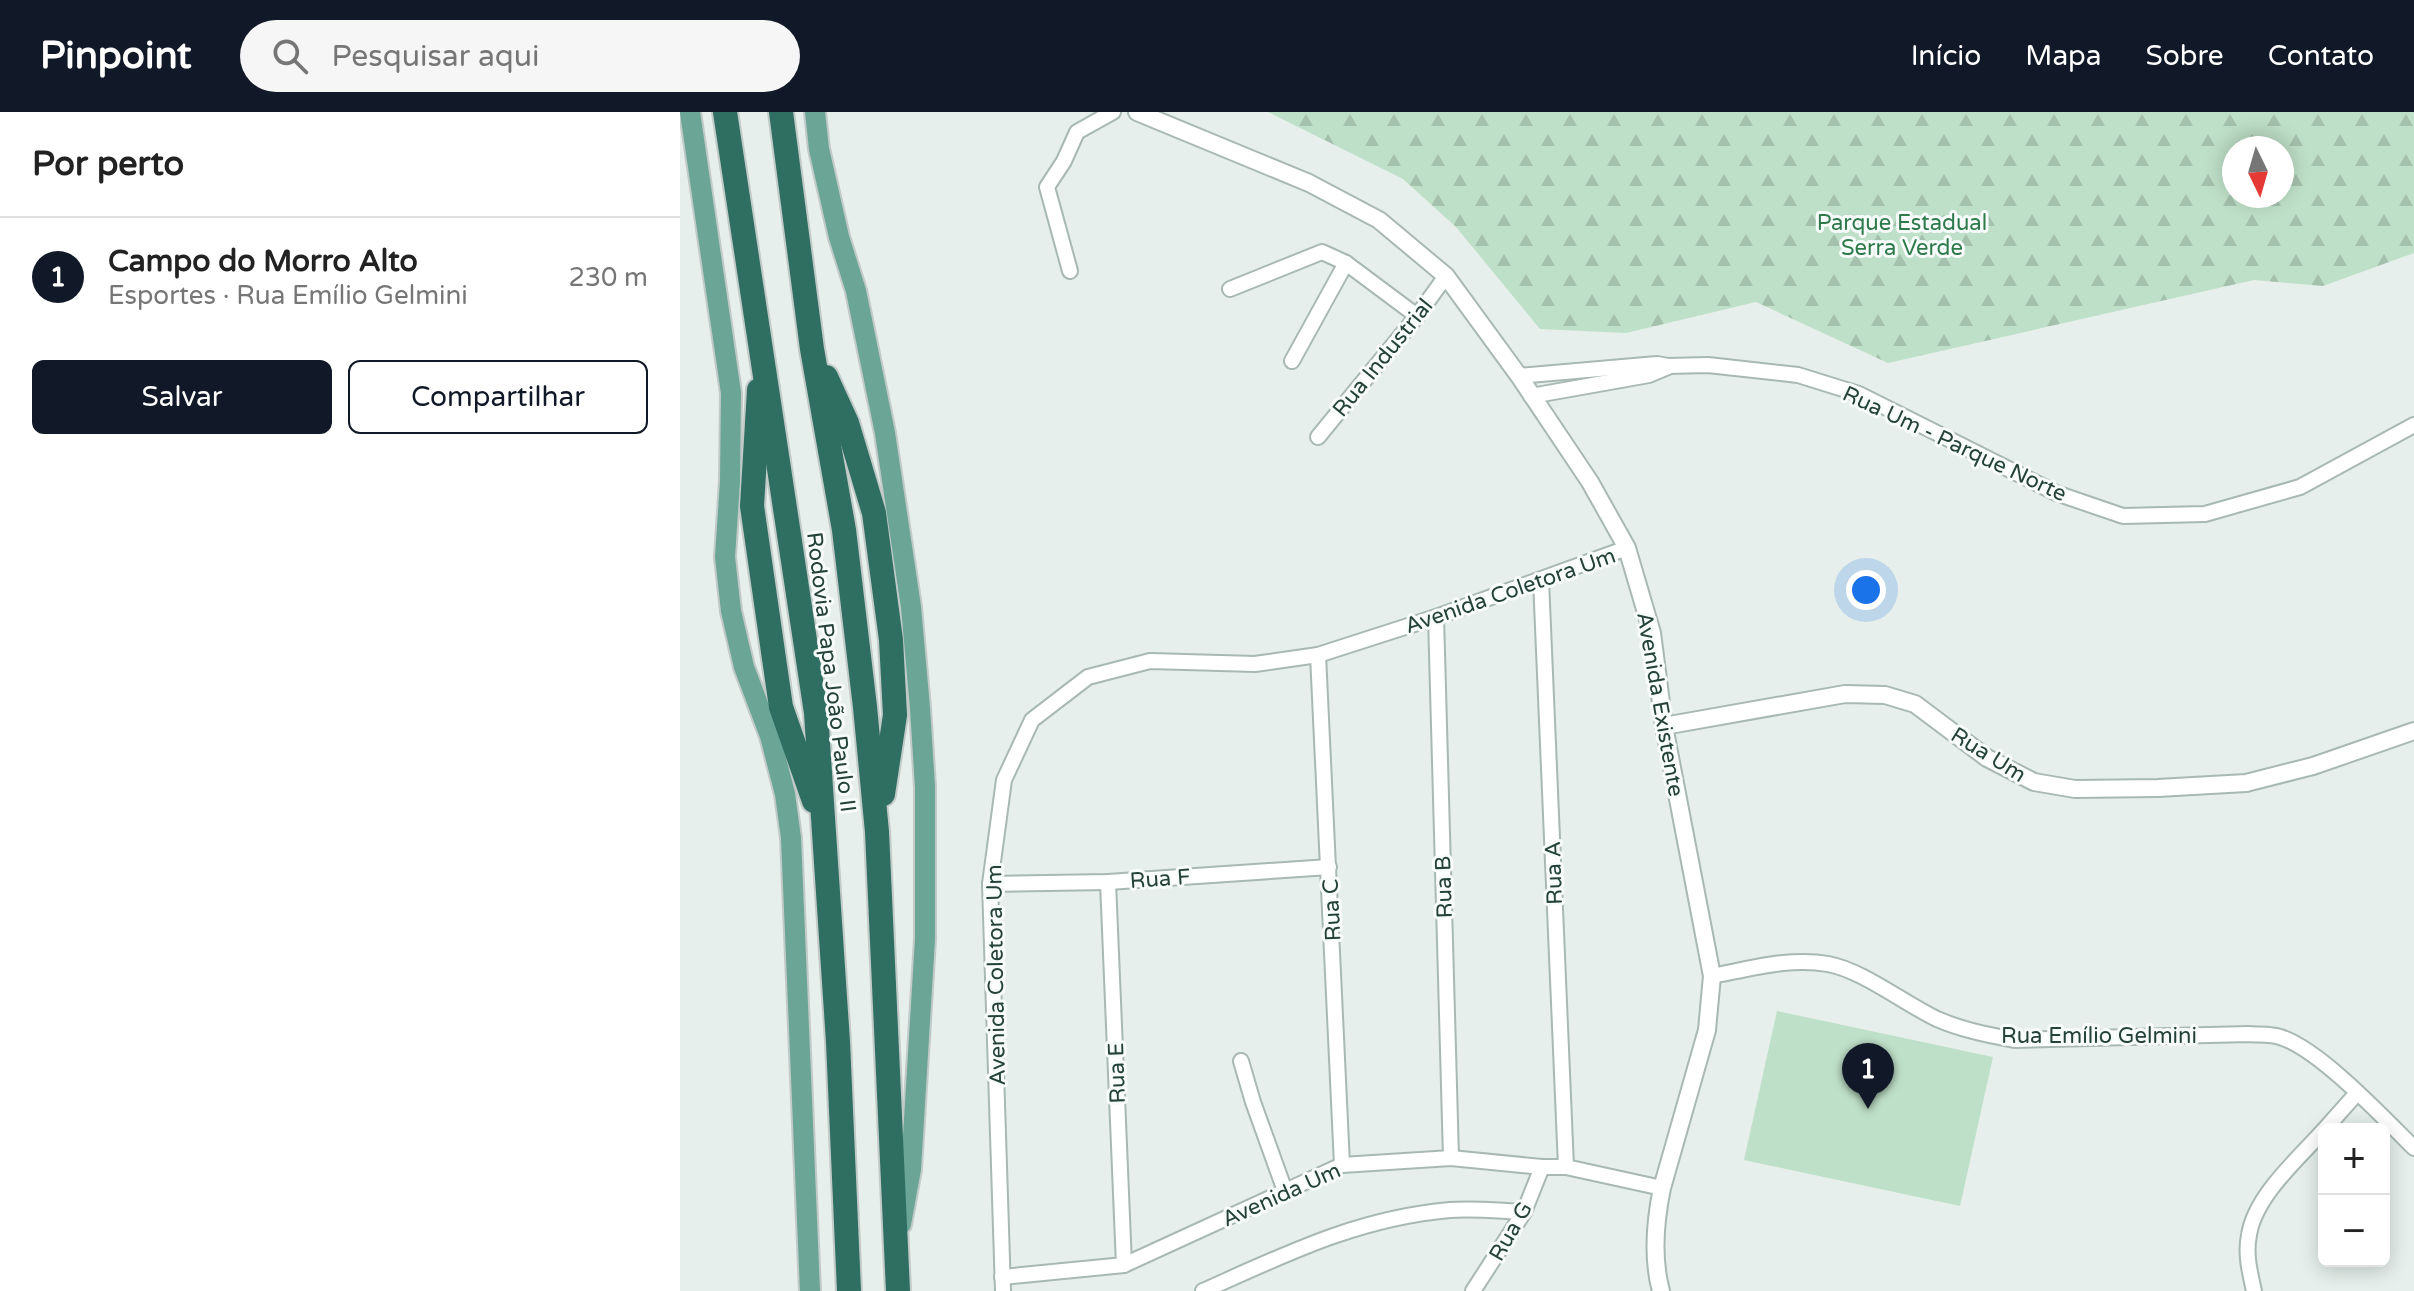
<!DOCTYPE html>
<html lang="pt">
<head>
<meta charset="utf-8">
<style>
	:root { --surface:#fff; --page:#f6f6f6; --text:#222; --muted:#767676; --line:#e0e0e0; --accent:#111827 }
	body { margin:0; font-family:"Varela Round",sans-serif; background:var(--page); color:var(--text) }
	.controls { position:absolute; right:24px; bottom:24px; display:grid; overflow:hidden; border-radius:12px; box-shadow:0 4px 20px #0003 }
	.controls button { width:72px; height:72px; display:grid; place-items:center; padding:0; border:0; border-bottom:2px solid var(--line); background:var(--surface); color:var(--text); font:40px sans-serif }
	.compass { position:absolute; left:1542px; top:24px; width:72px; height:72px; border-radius:50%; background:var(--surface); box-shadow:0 4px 20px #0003; rotate:175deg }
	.you { position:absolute; left:1186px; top:478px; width:28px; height:28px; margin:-20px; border:6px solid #fff; border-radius:50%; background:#1a73e8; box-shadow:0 0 0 12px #1a73e833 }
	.badge { display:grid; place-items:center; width:52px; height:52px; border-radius:50%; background:var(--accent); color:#fff; font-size:26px; font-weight:700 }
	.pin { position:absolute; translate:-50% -66px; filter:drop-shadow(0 2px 4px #0008) }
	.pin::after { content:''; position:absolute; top:42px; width:28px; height:24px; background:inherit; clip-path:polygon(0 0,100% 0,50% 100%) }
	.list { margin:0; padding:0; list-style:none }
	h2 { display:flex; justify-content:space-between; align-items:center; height:104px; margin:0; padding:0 32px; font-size:34px }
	h2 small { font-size:26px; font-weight:400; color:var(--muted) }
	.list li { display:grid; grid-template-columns:52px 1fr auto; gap:24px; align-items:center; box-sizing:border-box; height:120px; padding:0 32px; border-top:2px solid var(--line) }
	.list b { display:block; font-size:30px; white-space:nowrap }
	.list p { margin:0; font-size:26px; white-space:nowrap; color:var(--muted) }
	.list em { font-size:26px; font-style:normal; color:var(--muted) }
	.actions { display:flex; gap:16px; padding:24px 32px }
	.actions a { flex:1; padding:18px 0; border:2px solid var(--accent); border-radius:12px; text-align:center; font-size:28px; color:var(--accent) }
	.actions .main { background:var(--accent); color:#fff }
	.icon { flex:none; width:44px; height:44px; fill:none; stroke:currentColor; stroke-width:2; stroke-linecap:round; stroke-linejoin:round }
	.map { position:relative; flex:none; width:1734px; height:1179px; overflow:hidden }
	header { display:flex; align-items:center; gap:48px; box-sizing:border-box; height:112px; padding:0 40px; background:var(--accent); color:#fff }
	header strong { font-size:38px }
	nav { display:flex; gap:44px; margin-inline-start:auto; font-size:28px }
	.search { width:560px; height:72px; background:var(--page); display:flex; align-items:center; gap:20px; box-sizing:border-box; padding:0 28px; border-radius:44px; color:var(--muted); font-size:30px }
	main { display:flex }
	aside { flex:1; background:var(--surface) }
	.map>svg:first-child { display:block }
	.forest { fill:url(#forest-firs); fill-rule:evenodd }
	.pitch { fill:#bfe0c8 }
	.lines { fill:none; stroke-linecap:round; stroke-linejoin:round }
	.minor-casing { stroke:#a8b8b2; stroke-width:18 }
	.tertiary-casing { stroke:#a8b8b2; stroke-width:20 }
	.primary-casing { stroke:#c2cac8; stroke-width:24 }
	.motorway-casing { stroke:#c2cac8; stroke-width:28 }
	.minor { stroke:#fff; stroke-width:14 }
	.tertiary { stroke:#fff; stroke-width:16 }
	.primary { stroke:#6aa596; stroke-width:20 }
	.motorway { stroke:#2f6f62; stroke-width:24 }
	.labels { text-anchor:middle; stroke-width:6; stroke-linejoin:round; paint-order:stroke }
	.park-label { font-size:22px; fill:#2d7a4b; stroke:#f7fbf9 }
	.street-label { font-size:22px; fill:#24423a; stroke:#f7fbf9 }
</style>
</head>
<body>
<header>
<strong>Pinpoint</strong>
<div class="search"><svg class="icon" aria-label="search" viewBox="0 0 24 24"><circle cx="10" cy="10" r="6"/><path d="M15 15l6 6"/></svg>Pesquisar aqui</div>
<nav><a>Início</a><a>Mapa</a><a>Sobre</a><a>Contato</a></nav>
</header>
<main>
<aside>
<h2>Por perto<small></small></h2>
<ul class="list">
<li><span class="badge">1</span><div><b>Campo do Morro Alto</b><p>Esportes · Rua Emílio Gelmini</p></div><em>230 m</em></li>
</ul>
<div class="actions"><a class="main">Salvar</a><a>Compartilhar</a></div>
</aside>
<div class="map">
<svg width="1734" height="1179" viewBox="0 0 1734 1179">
	<defs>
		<pattern id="forest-firs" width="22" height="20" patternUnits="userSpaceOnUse" patternTransform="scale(2)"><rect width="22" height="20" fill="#bfe0c8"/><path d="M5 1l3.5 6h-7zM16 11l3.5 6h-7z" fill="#a4c1ad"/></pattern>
	</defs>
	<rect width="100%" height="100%" fill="#e6efeb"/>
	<path class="forest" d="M 588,0 L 1734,0 L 1734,141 L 1643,174 L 1574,168 L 1208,251 L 1076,190 L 946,221 L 860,217 L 776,115 L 723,67 ZM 1554,36 L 1602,36 L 1602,84 L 1554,84 Z"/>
	<path class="pitch" d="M 1097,899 L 1313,945 L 1280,1094 L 1064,1048 Z"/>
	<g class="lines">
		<g class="minor-casing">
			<g id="minor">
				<path d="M 390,159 L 367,75 L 384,49 L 397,20 L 433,0"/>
				<path d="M 550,177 L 642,140 L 666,151 L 737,204"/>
				<path d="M 612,249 L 666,151"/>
				<path d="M 839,264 L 977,252 L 988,254 L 1028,253 L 1118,263 L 1179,282 L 1376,381 L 1443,404 L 1525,402 L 1620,375 L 1734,313"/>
				<path d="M 851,284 L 969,263 L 988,255"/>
				<path d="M 638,325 L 737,204 L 766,164"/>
				<path d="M 861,468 L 886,1055"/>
				<path d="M 756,505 L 771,1046"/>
				<path d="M 638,543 L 662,1053"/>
				<path d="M 428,770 L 444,1153"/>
				<path d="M 310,772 L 428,770 L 649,755"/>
				<path d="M 1032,864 C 1069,857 1110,845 1148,852 C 1182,858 1225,892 1257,907 C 1282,918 1309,923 1335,928 L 1569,922 C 1579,923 1591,922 1600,925 C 1638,936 1704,1006 1734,1036"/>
				<path d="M 561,949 L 573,990 L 605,1079"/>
				<path d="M 1645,1017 L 1677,981"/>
				<path d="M 322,1165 L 444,1153 L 662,1053 L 771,1046 L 862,1055 L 886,1055 L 982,1076"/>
				<path d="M 323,1179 L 310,772 L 324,668 L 352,608 L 408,565 L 470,549 L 575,552 L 638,543 L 756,505 L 947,436"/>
				<path d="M 523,1179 C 606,1142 678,1106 770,1098 C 794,1096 820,1099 844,1100"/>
				<path d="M 793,1179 L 844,1100 L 862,1055"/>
				<path d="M 1574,1179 C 1570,1161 1565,1142 1569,1123 C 1575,1084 1618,1047 1644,1018"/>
			</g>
		</g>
		<g class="tertiary-casing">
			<g id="tertiary">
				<path d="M 457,0 L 629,71 L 699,108 L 766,164 L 839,264 L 910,370 L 947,436 L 972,521 L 984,614 L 1032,864 L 1027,918 L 982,1076 C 975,1110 972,1146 981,1179"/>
				<path d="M 984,614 L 1165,582 L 1205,583 L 1235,592 L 1307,646 L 1354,670 L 1395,677 L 1478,676 L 1566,671 L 1633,654 L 1734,619"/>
			</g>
		</g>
		<g class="primary-casing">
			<g id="primary">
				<path d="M 10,0 L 51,281 L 50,369 L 45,445 L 51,499 L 64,555 L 90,624 L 105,682 L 111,726 L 130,1179"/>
				<path d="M 135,0 L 139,37 L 159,125 L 176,179 L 205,321 L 231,495 L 240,596 L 245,675 L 245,827 L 231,1057 L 221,1112"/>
			</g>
		</g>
		<g class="motorway-casing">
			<g id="motorway">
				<path d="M 45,0 L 136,601 L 158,930 L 169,1179"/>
				<path d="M 101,0 L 132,237 L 164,418 L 185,595 L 197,720 L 218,1179"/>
				<path d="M 146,265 L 167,311 L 194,401 L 211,528 L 215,603 L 203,682"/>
				<path d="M 79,278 L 72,394 L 101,595 L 134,689"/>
			</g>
		</g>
		<use href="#minor" class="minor"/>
		<use href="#tertiary" class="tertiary"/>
		<use href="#primary" class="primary"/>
		<use href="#motorway" class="motorway"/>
	</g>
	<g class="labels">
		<g class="park-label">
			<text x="1222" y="118">Parque Estadual<tspan x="1222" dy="25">Serra Verde</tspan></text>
		</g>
		<g class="street-label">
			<text transform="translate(702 245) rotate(-51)" y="8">Rua Industrial</text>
			<text transform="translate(1275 331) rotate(25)" y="8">Rua Um - Parque Norte</text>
			<text transform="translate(830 478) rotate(-19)" y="8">Avenida Coletora Um</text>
			<text transform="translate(152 560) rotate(83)" y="8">Rodovia Papa João Paulo II</text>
			<text transform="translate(981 592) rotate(80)" y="8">Avenida Existente</text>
			<text transform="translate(1309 642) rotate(32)" y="8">Rua Um</text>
			<text transform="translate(873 761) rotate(-92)" y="8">Rua A</text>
			<text transform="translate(480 766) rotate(-4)" y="8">Rua F</text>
			<text transform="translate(763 775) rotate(-92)" y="8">Rua B</text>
			<text transform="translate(651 798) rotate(-93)" y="8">Rua C</text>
			<text transform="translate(315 863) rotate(-91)" y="8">Avenida Coletora Um</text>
			<text x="1419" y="931">Rua Emílio Gelmini</text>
			<text transform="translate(436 961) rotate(-92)" y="8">Rua E</text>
			<text transform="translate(601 1082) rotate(-24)" y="8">Avenida Um</text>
			<text transform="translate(830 1119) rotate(-60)" y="8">Rua G</text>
		</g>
	</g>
</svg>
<div class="controls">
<button>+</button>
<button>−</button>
</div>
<svg class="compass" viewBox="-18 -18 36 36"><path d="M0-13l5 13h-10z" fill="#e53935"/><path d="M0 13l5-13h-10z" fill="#767676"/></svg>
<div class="you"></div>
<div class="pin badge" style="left:1188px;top:997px">1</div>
</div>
</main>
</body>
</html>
